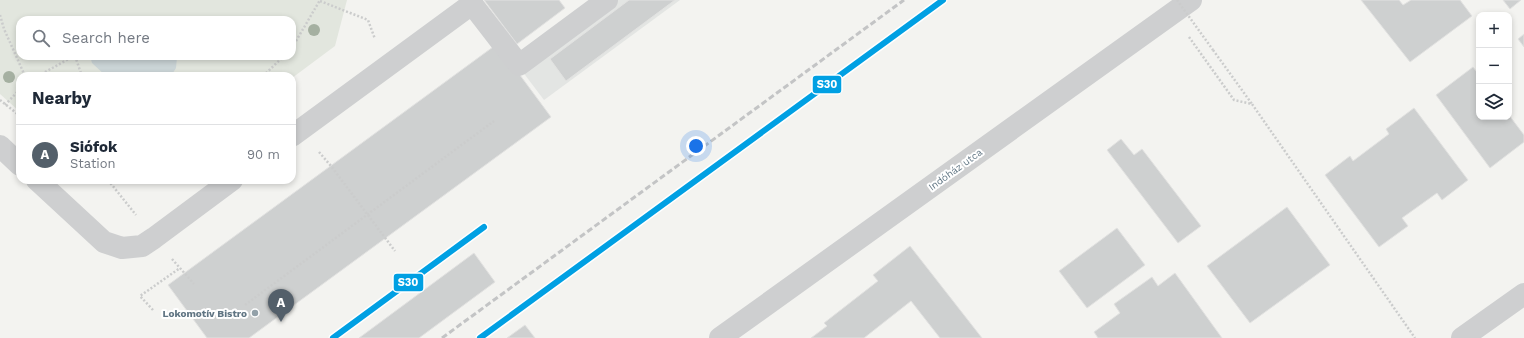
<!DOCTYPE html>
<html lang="en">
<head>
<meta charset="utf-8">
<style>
	:root { --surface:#fff; --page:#f6f6f7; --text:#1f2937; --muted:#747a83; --line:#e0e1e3; --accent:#535f6a }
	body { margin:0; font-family:"Work Sans",sans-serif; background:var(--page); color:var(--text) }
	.controls { position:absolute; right:12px; top:12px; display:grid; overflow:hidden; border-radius:8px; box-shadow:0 2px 6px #0003 }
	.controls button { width:36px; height:36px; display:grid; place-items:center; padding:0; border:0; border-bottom:1px solid var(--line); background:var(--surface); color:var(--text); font:20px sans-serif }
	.you { position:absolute; left:696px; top:146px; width:14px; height:14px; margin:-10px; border:3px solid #fff; border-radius:50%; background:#1a73e8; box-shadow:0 0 0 6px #1a73e833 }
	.badge { display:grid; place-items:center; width:26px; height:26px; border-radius:50%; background:var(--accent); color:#fff; font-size:13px; font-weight:700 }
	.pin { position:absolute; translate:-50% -33px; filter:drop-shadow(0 1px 2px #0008) }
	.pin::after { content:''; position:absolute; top:21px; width:14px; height:12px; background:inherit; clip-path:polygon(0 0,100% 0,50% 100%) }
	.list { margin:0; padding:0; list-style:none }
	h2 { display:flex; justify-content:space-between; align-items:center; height:52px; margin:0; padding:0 16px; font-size:17px }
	h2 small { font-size:13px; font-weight:400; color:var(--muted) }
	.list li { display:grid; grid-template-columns:26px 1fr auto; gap:12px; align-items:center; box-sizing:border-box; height:60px; padding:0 16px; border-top:1px solid var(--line) }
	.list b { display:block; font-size:15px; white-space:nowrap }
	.list p { margin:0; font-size:13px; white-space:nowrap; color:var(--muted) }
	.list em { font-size:13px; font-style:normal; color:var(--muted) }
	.icon { flex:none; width:22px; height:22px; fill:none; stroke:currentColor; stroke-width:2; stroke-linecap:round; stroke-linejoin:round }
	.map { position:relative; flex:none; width:1524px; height:338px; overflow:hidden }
	.search { position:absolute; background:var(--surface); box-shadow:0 2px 6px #0003; left:16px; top:16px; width:280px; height:44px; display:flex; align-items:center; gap:10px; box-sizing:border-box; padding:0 14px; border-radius:12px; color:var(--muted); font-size:15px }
	.panel { position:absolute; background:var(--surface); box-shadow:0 2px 6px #0003; left:16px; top:72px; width:280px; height:112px; border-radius:12px }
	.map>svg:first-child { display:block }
	.built { fill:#e3e5e3 }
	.green { fill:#e2e6de; fill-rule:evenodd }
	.water { fill:#ccd6d8 }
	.building { fill:#ced0d0; stroke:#e2e2e1 }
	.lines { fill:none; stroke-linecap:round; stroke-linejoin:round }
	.path { stroke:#cbcccc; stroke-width:2.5; stroke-dasharray:2 2; stroke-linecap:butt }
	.minor { stroke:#cecfd0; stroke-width:22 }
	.rail { stroke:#c3c4c5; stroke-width:3; stroke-dasharray:6 3; stroke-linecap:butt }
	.path-bridge { stroke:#cbcccc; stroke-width:2.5; stroke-dasharray:2 2; stroke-linecap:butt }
	.rail-1-casing { stroke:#fff; stroke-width:9 }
	.rail-1 { stroke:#00a0e3; stroke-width:6 }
	.tree { fill:#a5b0a1 }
	.poi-dot { fill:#93a1a9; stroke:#fff; stroke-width:1.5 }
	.labels { text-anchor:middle; stroke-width:4; stroke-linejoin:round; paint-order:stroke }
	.street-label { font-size:10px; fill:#607583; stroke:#fff }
	.poi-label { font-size:10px; font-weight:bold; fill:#607583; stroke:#fff; text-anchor:end }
	.line-badge { stroke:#fff; stroke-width:1.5 }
	.badge-label { font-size:11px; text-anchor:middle; font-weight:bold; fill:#fff }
</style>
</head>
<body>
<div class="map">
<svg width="1524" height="338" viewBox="0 0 1524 338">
	<rect width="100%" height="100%" fill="#f3f3f0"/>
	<path class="built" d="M 591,0 L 680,0 L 544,100 L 513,59 Z"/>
	<path class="green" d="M 0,0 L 347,0 L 335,46 L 292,78 L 292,76 L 20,76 L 20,112 L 0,94 ZM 20,20 L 292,20 L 292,56 L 20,56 Z"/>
	<path class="water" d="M 90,56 L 176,56 L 177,57 L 176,68 L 171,76 L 106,76 L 92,63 Z"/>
	<g class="building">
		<path d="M 484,0 L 559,0 L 565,8 L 517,44 Z"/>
		<path d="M 629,0 L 675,0 L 566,81 L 550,59 Z"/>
		<path d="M 1361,0 L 1399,0 L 1403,5 L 1411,0 L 1460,0 L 1472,16 L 1410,62 Z"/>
		<path d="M 1503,0 L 1521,0 L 1510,9 Z"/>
		<path d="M 1524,34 L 1524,47 L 1518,39 Z"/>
		<path d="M 497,44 L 551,117 L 249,338 L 207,338 L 168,285 Z"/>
		<path d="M 1473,67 L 1479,75 L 1479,117 L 1509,117 L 1509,115 L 1524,135 L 1524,142 L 1490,168 L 1436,95 Z"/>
		<path d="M 1414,108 L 1468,180 L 1442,200 L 1437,193 L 1402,218 L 1408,226 L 1379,247 L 1325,175 L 1350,156 L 1353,161 L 1389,134 L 1386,129 Z"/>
		<path d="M 1121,139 L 1134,155 L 1142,149 L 1201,226 L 1178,243 L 1107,150 Z"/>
		<path d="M 1287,207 L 1330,265 L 1250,323 L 1207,266 Z"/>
		<path d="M 1117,228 L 1145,265 L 1087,308 L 1059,271 Z"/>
		<path d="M 910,246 L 982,338 L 940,338 L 911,301 L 864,338 L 811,338 L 827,326 L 824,323 L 878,281 L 873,275 Z"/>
		<path d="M 474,253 L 495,282 L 419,338 L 359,338 Z"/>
		<path d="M 1175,273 L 1222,338 L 1098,338 L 1094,332 L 1120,313 L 1114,304 L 1152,277 L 1158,286 Z"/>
		<path d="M 525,325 L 535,338 L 507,338 Z"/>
	</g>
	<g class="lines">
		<g class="path">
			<path d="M 320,1 L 368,20 L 375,39"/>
			<path d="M 0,15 L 4,29 L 25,76"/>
			<path d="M 1189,37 L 1234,100 L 1252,104 L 1415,338"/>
			<path d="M 292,48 L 320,0"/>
			<path d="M 1213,50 L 1252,104"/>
			<path d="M 75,56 L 82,76"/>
			<path d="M 38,76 L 74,56"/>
			<path d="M 263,76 L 284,56"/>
			<path d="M 0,100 L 20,116"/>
			<path d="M 5,105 L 20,89"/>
			<path d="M 319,152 L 331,166 L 395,251"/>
			<path d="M 108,180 L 136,215"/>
			<path d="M 172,259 L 194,284"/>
			<path d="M 245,305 L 494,121"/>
			<path d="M 153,310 L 140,296 L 180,268"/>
		</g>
		<g class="minor">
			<path d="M 292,136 L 472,4 L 519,65 L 607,0"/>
			<path d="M 0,146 L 20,165"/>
			<path d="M 37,180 L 104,242 L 122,248 L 142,246 L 154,238 L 232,180"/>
			<path d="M 720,338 L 1191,0"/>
			<path d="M 1462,338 L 1524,294"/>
		</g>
		<path class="rail" d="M 442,338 L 904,0"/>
		<path class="path-bridge" d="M 1177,0 L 1213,50"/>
		<g class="rail-1-casing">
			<g id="rail-1">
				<path d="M 333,338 L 484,227"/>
				<path d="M 480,338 L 943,0"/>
			</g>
		</g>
		<use href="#rail-1" class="rail-1"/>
	</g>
	<g class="tree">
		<circle cx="314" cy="30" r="6"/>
		<circle cx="9" cy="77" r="6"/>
	</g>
	<circle class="poi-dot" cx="255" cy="313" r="4"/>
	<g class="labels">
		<g class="street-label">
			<text transform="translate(955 169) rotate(-36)" y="4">Indóház utca</text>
		</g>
		<g class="poi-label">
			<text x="247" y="317">Lokomotív Bistro</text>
		</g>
	</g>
	<g class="line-badge">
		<rect x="812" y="75" width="30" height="19" rx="4" fill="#00a0e3"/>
		<rect x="393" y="273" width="31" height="19" rx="4" fill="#00a0e3"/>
	</g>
	<g class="badge-label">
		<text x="827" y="88">S30</text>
		<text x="408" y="286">S30</text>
	</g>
</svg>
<div class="controls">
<button>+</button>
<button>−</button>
<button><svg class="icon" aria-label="layers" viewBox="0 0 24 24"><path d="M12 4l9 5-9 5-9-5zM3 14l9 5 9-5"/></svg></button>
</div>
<div class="you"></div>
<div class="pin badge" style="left:281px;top:322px">A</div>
<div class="search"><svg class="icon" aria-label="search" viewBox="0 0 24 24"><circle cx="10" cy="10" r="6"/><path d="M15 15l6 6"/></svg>Search here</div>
<section class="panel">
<h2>Nearby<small></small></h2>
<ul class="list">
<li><span class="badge">A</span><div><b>Siófok</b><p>Station</p></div><em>90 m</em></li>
</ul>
</section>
</div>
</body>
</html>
